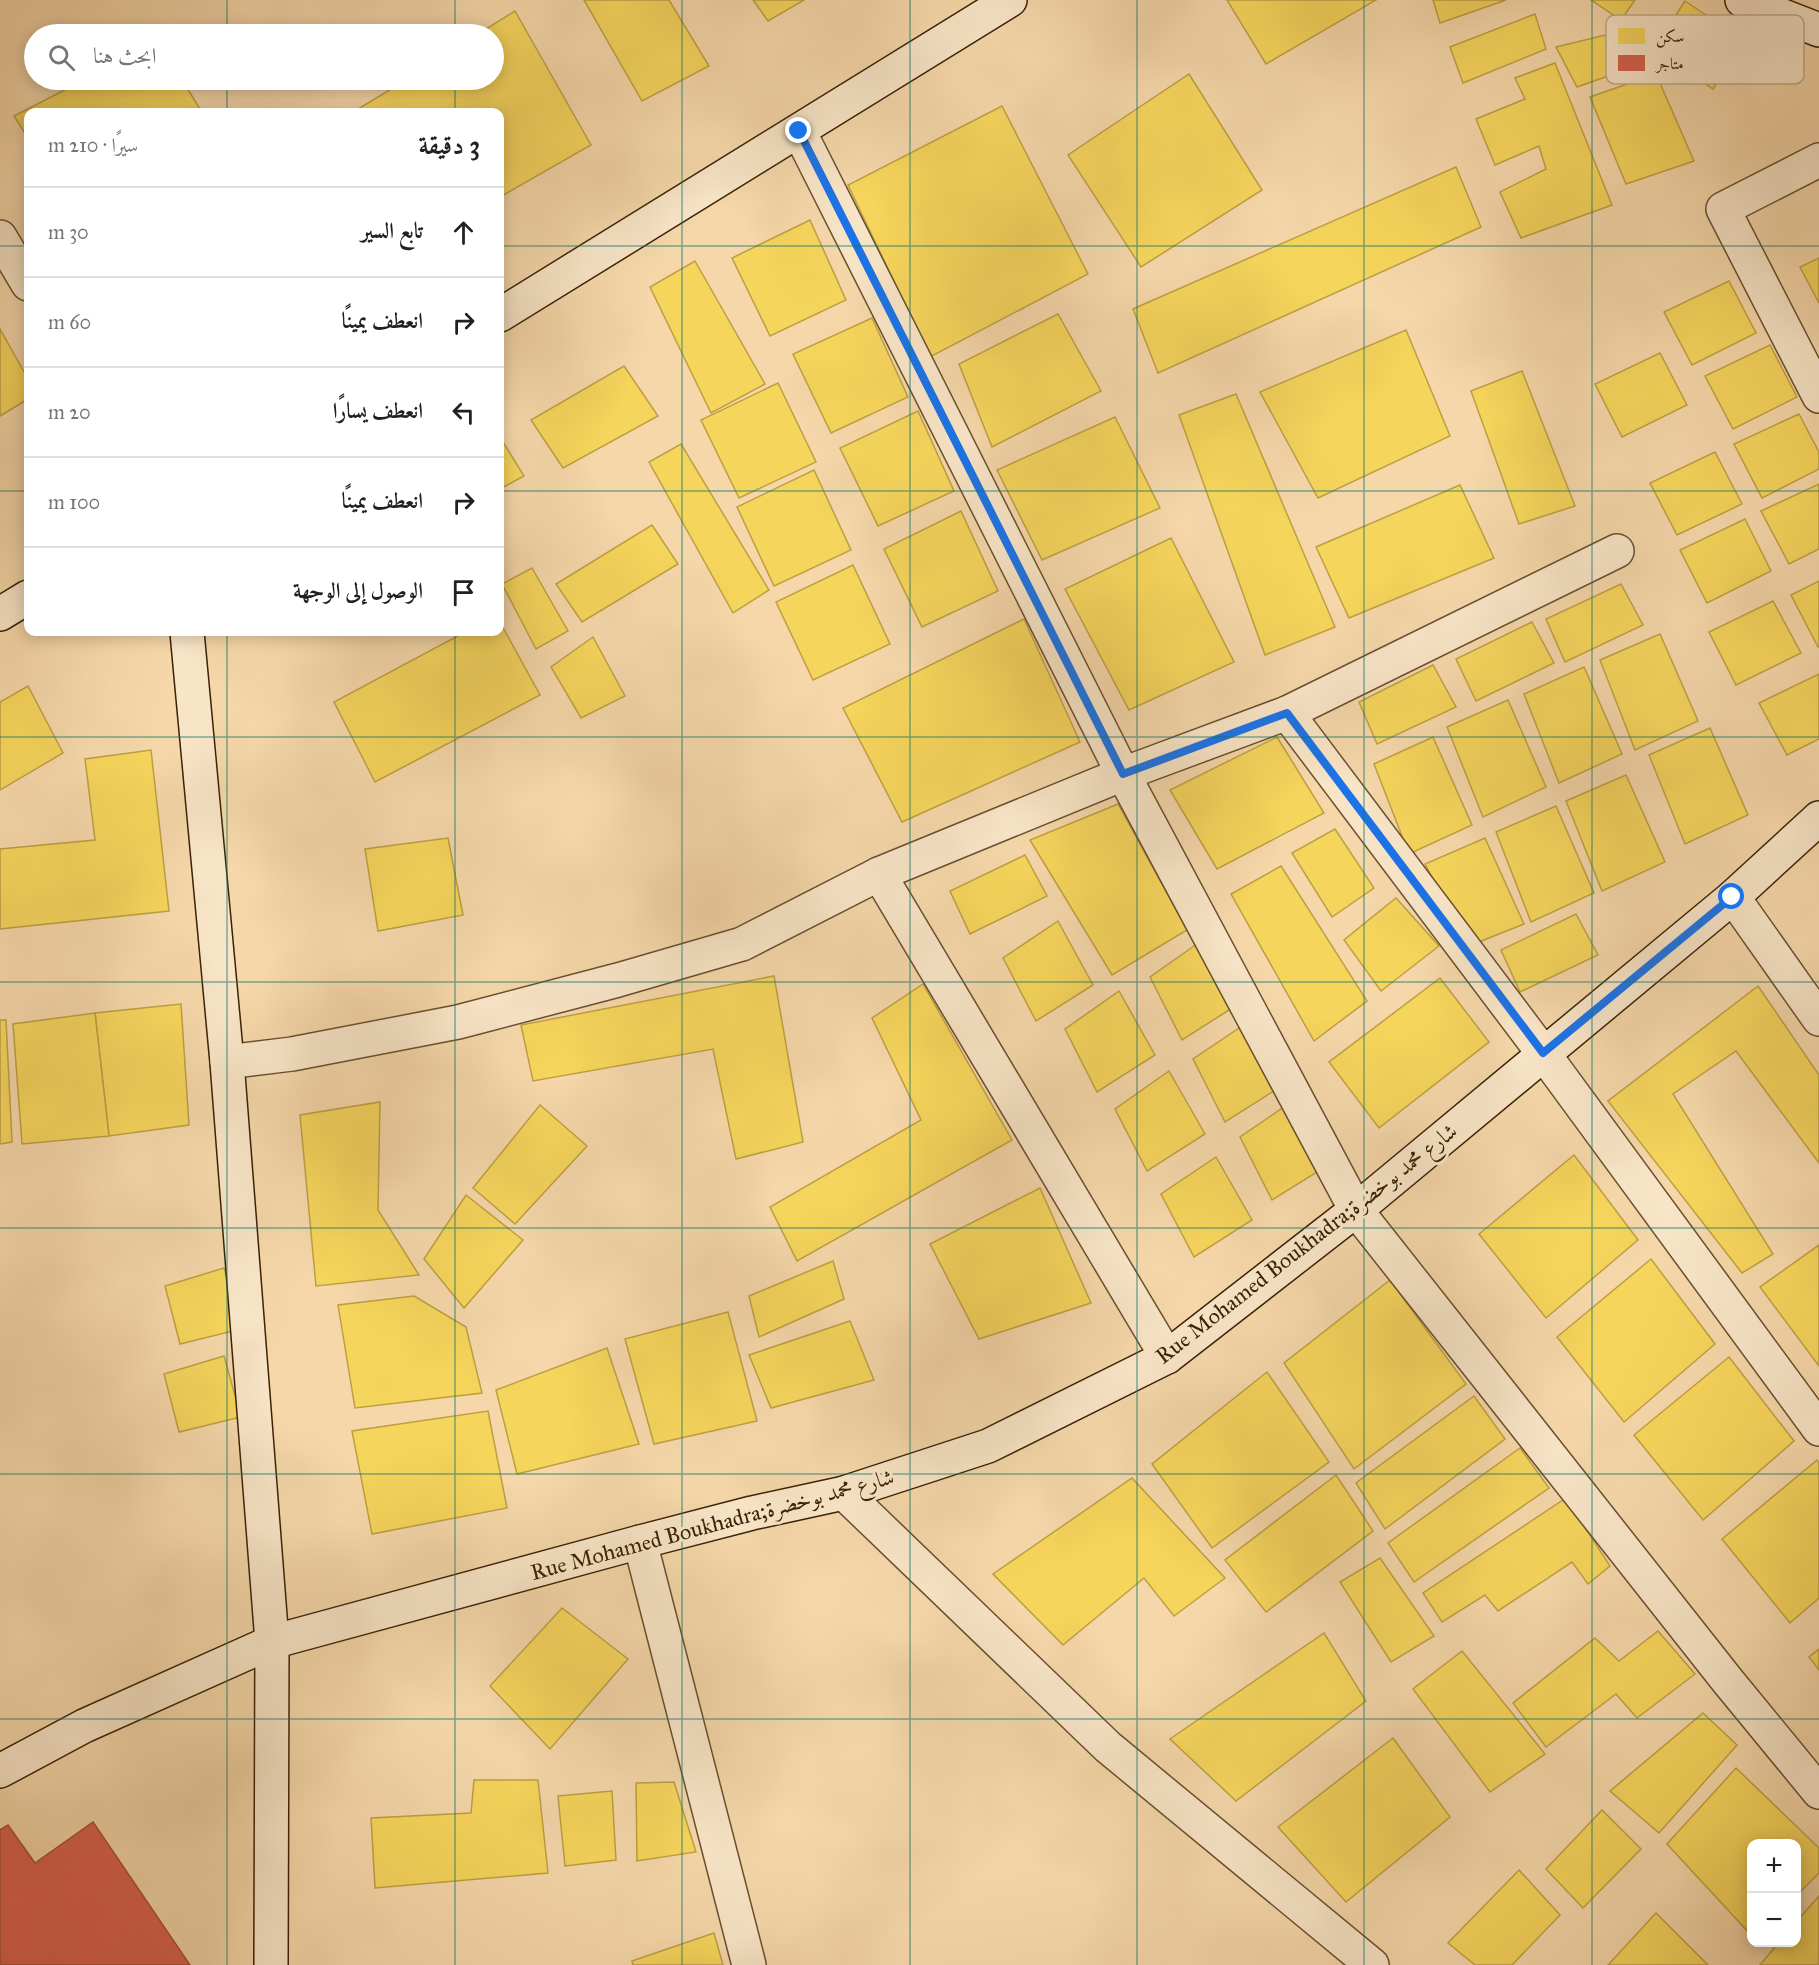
<!DOCTYPE html>
<html lang="ar">
<head>
<meta charset="utf-8">
<style>
	:root { --surface:#fff; --page:#f2f2f2; --text:#202124; --muted:#757577; --line:#e0e0e0 }
	body { margin:0; font-family:"IM FELL Great Primer",Amiri,serif; background:var(--page); color:var(--text); direction:rtl }
	.controls { position:absolute; right:18px; bottom:18px; display:grid; overflow:hidden; border-radius:12px; box-shadow:0 3px 15px #0003 }
	.controls button { width:54px; height:54px; display:grid; place-items:center; padding:0; border:0; border-bottom:2px solid var(--line); background:var(--surface); color:var(--text); font:30px sans-serif }
	.stop { position:absolute; width:18px; height:18px; margin:-14px; border:4px solid #1a73e8; border-radius:50%; background:#fff }
	.stop.end { background:#1a73e8; border-color:#fff; box-shadow:0 2px 6px #0008 }
	.list { margin:0; padding:0; list-style:none }
	h2 { display:flex; justify-content:space-between; align-items:center; height:78px; margin:0; padding:0 24px; font-size:26px }
	h2 small { font-size:20px; font-weight:400; color:var(--muted) }
	.list li { display:grid; grid-template-columns:39px 1fr auto; gap:18px; align-items:center; box-sizing:border-box; height:90px; padding:0 24px; border-top:2px solid var(--line) }
	.list b { display:block; font-size:22px; white-space:nowrap }
	.list em { font-size:20px; font-style:normal; color:var(--muted) }
	.icon { flex:none; width:33px; height:33px; fill:none; stroke:currentColor; stroke-width:2; stroke-linecap:round; stroke-linejoin:round }
	.map { position:relative; flex:none; width:1819px; height:1965px; overflow:hidden; direction:ltr }
	.search { position:absolute; background:var(--surface); box-shadow:0 3px 15px #0003; left:24px; top:24px; width:480px; height:66px; display:flex; align-items:center; gap:15px; box-sizing:border-box; padding:0 21px; border-radius:33px; color:var(--muted); font-size:22px }
	.panel { position:absolute; background:var(--surface); box-shadow:0 3px 15px #0003; left:24px; top:108px; width:480px; height:528px; border-radius:12px; direction:rtl }
	.map>svg:first-child { display:block }
	.homes { fill:#f6d55c; stroke:#be9f42; stroke-width:1.5 }
	.shops { fill:#d6604d; stroke:#a74d37; stroke-width:1.5 }
	.lines { fill:none; stroke-linecap:round; stroke-linejoin:round }
	.street-casing { stroke:#694f2e; stroke-width:36 }
	.secondary-casing { stroke:#3a2205; stroke-width:36 }
	.street { stroke:#f8e5c7; stroke-width:33 }
	.secondary { stroke:#f8e5c7; stroke-width:33 }
	.route { stroke:#1a73e8; stroke-width:8 }
	.grid { fill:none; stroke:#0f766e; stroke-width:1.5; stroke-opacity:0.55 }
	.labels { text-anchor:middle; stroke-width:6; stroke-linejoin:round; paint-order:stroke }
	.street-label { font-size:22px; fill:#3a2205; stroke:#f8e5c7 }
	.key { fill:#f8e5c7; stroke:#bfaa8d; stroke-width:1.5 }
	.key-label { font-size:16px; fill:#3a2205 }
</style>
</head>
<body>
<div class="map">
<svg width="1819" height="1965" viewBox="0 0 1819 1965">
	<rect width="100%" height="100%" fill="#f5d7a9"/>
	<filter id="stains"><feTurbulence type="fractalNoise" baseFrequency=".00333" numOctaves="4"/><feColorMatrix values="0 0 0 0 .2 0 0 0 0 .09 0 0 0 0 .02 0 0 0 .5 -.17"/></filter>
	<radialGradient id="worn" r=".72"><stop offset=".6" stop-color="#630" stop-opacity="0"/><stop offset="1" stop-color="#630" stop-opacity=".3"/></radialGradient>
	<g class="homes">
		<path d="M 584,0 L 669,0 L 709,66 L 642,101 Z"/>
		<path d="M 753,0 L 804,0 L 768,21 Z"/>
		<path d="M 1227,0 L 1376,0 L 1266,64 Z"/>
		<path d="M 1433,0 L 1506,0 L 1440,23 Z"/>
		<path d="M 1591,0 L 1635,0 L 1621,20 Z"/>
		<path d="M 1685,1 L 1745,41 L 1713,89 L 1654,49 Z"/>
		<path d="M 515,11 L 591,145 L 500,197 L 500,112 L 353,112 L 406,80 L 494,80 L 494,34 L 478,34 Z"/>
		<path d="M 1535,14 L 1546,49 L 1463,83 L 1450,47 Z"/>
		<path d="M 1626,30 L 1651,61 L 1577,87 L 1556,47 Z"/>
		<path d="M 1555,63 L 1612,205 L 1521,238 L 1500,192 L 1546,169 L 1539,146 L 1495,165 L 1476,119 L 1525,99 L 1515,78 Z"/>
		<path d="M 1189,74 L 1262,190 L 1141,267 L 1068,155 Z"/>
		<path d="M 1656,74 L 1694,161 L 1626,184 L 1590,97 Z"/>
		<path d="M 84,80 L 182,80 L 202,112 L 28,112 L 28,138 L 14,116 Z"/>
		<path d="M 1002,106 L 1088,274 L 930,357 L 848,185 Z"/>
		<path d="M 1456,167 L 1481,227 L 1158,373 L 1133,309 Z"/>
		<path d="M 810,220 L 846,300 L 770,336 L 732,258 Z"/>
		<path d="M 1819,258 L 1819,303 L 1800,267 Z"/>
		<path d="M 695,261 L 765,384 L 711,413 L 650,287 Z"/>
		<path d="M 1729,281 L 1756,333 L 1692,365 L 1664,312 Z"/>
		<path d="M 1058,314 L 1101,391 L 992,447 L 959,364 Z"/>
		<path d="M 872,318 L 908,397 L 831,433 L 793,354 Z"/>
		<path d="M 0,329 L 28,379 L 28,399 L 0,416 Z"/>
		<path d="M 1406,330 L 1450,436 L 1318,498 L 1260,392 Z"/>
		<path d="M 1770,345 L 1797,397 L 1733,429 L 1705,376 Z"/>
		<path d="M 1660,353 L 1687,405 L 1622,437 L 1595,384 Z"/>
		<path d="M 624,366 L 658,416 L 563,468 L 531,420 Z"/>
		<path d="M 1522,371 L 1575,506 L 1519,524 L 1471,391 Z"/>
		<path d="M 778,383 L 816,462 L 739,498 L 701,420 Z"/>
		<path d="M 1236,394 L 1335,627 L 1265,655 L 1179,415 Z"/>
		<path d="M 918,411 L 954,491 L 878,526 L 840,448 Z"/>
		<path d="M 1799,414 L 1819,452 L 1819,469 L 1762,498 L 1734,444 Z"/>
		<path d="M 1115,417 L 1160,508 L 1042,560 L 997,470 Z"/>
		<path d="M 500,437 L 524,476 L 500,489 Z"/>
		<path d="M 681,444 L 769,590 L 733,613 L 649,462 Z"/>
		<path d="M 1715,452 L 1742,504 L 1677,535 L 1650,483 Z"/>
		<path d="M 814,470 L 851,550 L 774,586 L 737,507 Z"/>
		<path d="M 1819,484 L 1819,549 L 1789,564 L 1761,511 Z"/>
		<path d="M 1460,485 L 1494,558 L 1349,618 L 1316,547 Z"/>
		<path d="M 961,511 L 998,591 L 922,627 L 884,549 Z"/>
		<path d="M 1745,519 L 1771,571 L 1707,603 L 1680,550 Z"/>
		<path d="M 652,525 L 678,564 L 582,622 L 556,584 Z"/>
		<path d="M 1171,538 L 1234,662 L 1129,710 L 1065,589 Z"/>
		<path d="M 853,565 L 890,644 L 813,680 L 776,602 Z"/>
		<path d="M 532,568 L 568,631 L 536,649 L 502,584 Z"/>
		<path d="M 1819,581 L 1819,647 L 1818,647 L 1791,595 Z"/>
		<path d="M 1621,584 L 1643,625 L 1565,662 L 1546,619 Z"/>
		<path d="M 1773,601 L 1801,653 L 1736,685 L 1709,632 Z"/>
		<path d="M 1024,619 L 1080,742 L 902,822 L 843,708 Z"/>
		<path d="M 500,622 L 540,695 L 375,782 L 334,702 L 465,632 L 500,632 Z"/>
		<path d="M 1532,622 L 1554,663 L 1476,701 L 1456,659 Z"/>
		<path d="M 1660,634 L 1698,721 L 1635,750 L 1600,660 Z"/>
		<path d="M 593,637 L 625,696 L 581,718 L 551,667 Z"/>
		<path d="M 1433,665 L 1456,707 L 1377,744 L 1359,702 Z"/>
		<path d="M 1584,667 L 1622,754 L 1559,783 L 1524,694 Z"/>
		<path d="M 1819,674 L 1819,739 L 1787,755 L 1759,703 Z"/>
		<path d="M 28,686 L 63,753 L 0,790 L 0,702 Z"/>
		<path d="M 1508,700 L 1546,787 L 1483,817 L 1447,727 Z"/>
		<path d="M 1710,728 L 1748,815 L 1685,844 L 1649,755 Z"/>
		<path d="M 1277,737 L 1324,813 L 1217,869 L 1170,790 Z"/>
		<path d="M 1433,737 L 1472,825 L 1409,854 L 1374,764 Z"/>
		<path d="M 151,750 L 169,911 L 0,929 L 0,849 L 95,840 L 85,759 Z"/>
		<path d="M 1626,775 L 1665,862 L 1602,891 L 1566,801 Z"/>
		<path d="M 1118,804 L 1187,930 L 1112,975 L 1030,840 Z"/>
		<path d="M 1556,806 L 1594,893 L 1531,922 L 1496,832 Z"/>
		<path d="M 1335,829 L 1374,888 L 1332,917 L 1292,853 Z"/>
		<path d="M 448,838 L 463,915 L 378,931 L 365,849 Z"/>
		<path d="M 1485,838 L 1524,924 L 1469,946 L 1425,864 Z"/>
		<path d="M 1025,855 L 1047,896 L 970,934 L 950,891 Z"/>
		<path d="M 1281,866 L 1367,1001 L 1314,1041 L 1231,894 Z"/>
		<path d="M 1396,898 L 1439,946 L 1381,991 L 1344,940 Z"/>
		<path d="M 1576,914 L 1598,955 L 1520,992 L 1501,950 Z"/>
		<path d="M 1058,921 L 1093,985 L 1036,1021 L 1003,958 Z"/>
		<path d="M 1204,939 L 1240,1003 L 1182,1040 L 1150,977 Z"/>
		<path d="M 774,976 L 803,1142 L 736,1159 L 713,1049 L 533,1081 L 521,1025 Z"/>
		<path d="M 1440,978 L 1489,1042 L 1379,1128 L 1329,1062 Z"/>
		<path d="M 923,984 L 1012,1140 L 797,1261 L 770,1207 L 921,1120 L 872,1018 Z"/>
		<path d="M 1758,986 L 1819,1075 L 1819,1163 L 1736,1051 L 1673,1094 L 1773,1254 L 1742,1273 L 1608,1101 Z"/>
		<path d="M 1119,991 L 1155,1055 L 1097,1092 L 1065,1029 Z"/>
		<path d="M 181,1004 L 189,1125 L 109,1136 L 95,1013 Z"/>
		<path d="M 95,1013 L 109,1136 L 22,1144 L 13,1024 Z"/>
		<path d="M 0,1020 L 6,1020 L 12,1142 L 0,1144 Z"/>
		<path d="M 1248,1022 L 1283,1085 L 1225,1122 L 1193,1059 Z"/>
		<path d="M 1169,1071 L 1205,1134 L 1147,1171 L 1115,1109 Z"/>
		<path d="M 1294,1100 L 1330,1164 L 1272,1200 L 1240,1137 Z"/>
		<path d="M 380,1102 L 378,1210 L 419,1275 L 316,1286 L 300,1115 Z"/>
		<path d="M 540,1105 L 587,1146 L 515,1224 L 473,1188 Z"/>
		<path d="M 1574,1155 L 1638,1240 L 1546,1318 L 1479,1234 Z"/>
		<path d="M 1216,1157 L 1252,1220 L 1194,1257 L 1161,1194 Z"/>
		<path d="M 1040,1188 L 1091,1303 L 979,1339 L 930,1244 Z"/>
		<path d="M 466,1195 L 523,1240 L 464,1308 L 424,1259 Z"/>
		<path d="M 1819,1245 L 1819,1366 L 1760,1287 Z"/>
		<path d="M 1651,1259 L 1715,1344 L 1624,1422 L 1557,1337 Z"/>
		<path d="M 833,1261 L 844,1299 L 759,1337 L 749,1296 Z"/>
		<path d="M 224,1268 L 241,1329 L 180,1344 L 165,1286 Z"/>
		<path d="M 1390,1280 L 1466,1384 L 1354,1469 L 1284,1363 Z"/>
		<path d="M 414,1296 L 466,1327 L 482,1393 L 355,1408 L 338,1305 Z"/>
		<path d="M 728,1312 L 757,1421 L 654,1444 L 625,1339 Z"/>
		<path d="M 850,1321 L 874,1380 L 771,1408 L 749,1355 Z"/>
		<path d="M 607,1348 L 639,1444 L 517,1474 L 496,1390 Z"/>
		<path d="M 224,1356 L 241,1417 L 179,1432 L 164,1374 Z"/>
		<path d="M 1729,1357 L 1794,1441 L 1703,1520 L 1634,1435 Z"/>
		<path d="M 1267,1372 L 1329,1462 L 1212,1548 L 1152,1464 Z"/>
		<path d="M 1474,1396 L 1505,1439 L 1385,1529 L 1356,1483 Z"/>
		<path d="M 488,1411 L 507,1508 L 372,1534 L 352,1431 Z"/>
		<path d="M 1520,1448 L 1549,1488 L 1414,1582 L 1388,1543 Z"/>
		<path d="M 1817,1460 L 1819,1463 L 1819,1598 L 1790,1623 L 1722,1539 Z"/>
		<path d="M 1336,1475 L 1373,1531 L 1266,1612 L 1225,1560 Z"/>
		<path d="M 1132,1478 L 1225,1578 L 1174,1616 L 1144,1578 L 1063,1645 L 993,1574 Z"/>
		<path d="M 1566,1498 L 1610,1566 L 1588,1584 L 1572,1562 L 1498,1611 L 1485,1595 L 1442,1622 L 1423,1593 Z"/>
		<path d="M 1380,1558 L 1434,1636 L 1391,1662 L 1340,1582 Z"/>
		<path d="M 562,1608 L 628,1659 L 550,1749 L 490,1686 Z"/>
		<path d="M 1658,1631 L 1695,1674 L 1637,1718 L 1616,1694 L 1546,1747 L 1513,1703 L 1595,1638 L 1619,1661 Z"/>
		<path d="M 1324,1633 L 1366,1701 L 1236,1801 L 1170,1739 Z"/>
		<path d="M 1819,1649 L 1819,1670 L 1809,1657 Z"/>
		<path d="M 1462,1651 L 1545,1754 L 1490,1792 L 1413,1689 Z"/>
		<path d="M 1703,1713 L 1737,1745 L 1659,1833 L 1610,1791 Z"/>
		<path d="M 1393,1738 L 1450,1817 L 1346,1902 L 1278,1827 Z"/>
		<path d="M 1736,1768 L 1819,1848 L 1819,1873 L 1796,1896 L 1796,1844 L 1752,1844 L 1752,1936 L 1667,1844 Z"/>
		<path d="M 474,1780 L 538,1780 L 548,1873 L 375,1888 L 371,1818 L 471,1813 Z"/>
		<path d="M 674,1782 L 696,1852 L 637,1861 L 636,1783 Z"/>
		<path d="M 612,1791 L 616,1860 L 565,1866 L 558,1796 Z"/>
		<path d="M 1602,1810 L 1641,1849 L 1583,1908 L 1546,1869 Z"/>
		<path d="M 1519,1870 L 1560,1915 L 1512,1965 L 1475,1965 L 1448,1943 Z"/>
		<path d="M 1819,1896 L 1819,1965 L 1760,1965 L 1779,1942 L 1796,1942 L 1796,1922 Z"/>
		<path d="M 1656,1913 L 1708,1965 L 1608,1965 Z"/>
		<path d="M 714,1933 L 723,1965 L 633,1965 L 632,1961 Z"/>
	</g>
	<path class="shops" d="M 93,1822 L 190,1965 L 0,1965 L 0,1830 L 8,1825 L 35,1863 Z"/>
	<g class="lines">
		<g class="street-casing">
			<g id="street">
				<path d="M 799,131 L 1123,774 L 1356,1210 L 1727,1680 L 1819,1792"/>
				<path d="M 1819,160 L 1723,209 L 1819,396"/>
				<path d="M 0,237 L 28,284"/>
				<path d="M 1287,713 L 1543,1053 L 1819,1429"/>
				<path d="M 879,874 L 1167,1357"/>
				<path d="M 1733,897 L 1819,1019"/>
				<path d="M 227,1062 L 292,1054 L 458,1022 L 618,980 L 742,944 L 879,874 L 1123,774 L 1287,713 L 1617,551"/>
				<path d="M 844,1493 L 1108,1747 L 1372,1965"/>
				<path d="M 640,1542 L 749,1965"/>
			</g>
		</g>
		<g class="secondary-casing">
			<g id="secondary">
				<path d="M 1742,0 L 1819,30"/>
				<path d="M 500,315 L 1010,0"/>
				<path d="M 0,614 L 28,597"/>
				<path d="M 187,632 L 227,1062 L 272,1642 L 271,1965"/>
				<path d="M 0,1771 L 84,1726 L 272,1642 L 640,1542 L 752,1513 L 844,1493 L 988,1446 L 1167,1357 L 1356,1210 L 1733,897 L 1819,818"/>
			</g>
		</g>
		<use href="#street" class="street"/>
		<use href="#secondary" class="secondary"/>
	</g>
	<g class="lines">
		<path class="route" d="M 799,131 L 1123,774 L 1287,713 L 1543,1053 L 1732,897"/>
	</g>
	<path class="grid" d="M 227,0 L 227,34M 455,0 L 455,34M 682,0 L 682,1965M 910,0 L 910,1965M 1137,0 L 1137,1965M 1364,0 L 1364,1965M 1592,0 L 1592,1965M 227,80 L 227,112M 455,80 L 455,112M 0,246 L 28,246M 500,246 L 1819,246M 0,491 L 28,491M 500,491 L 1819,491M 227,632 L 227,1965M 455,632 L 455,1965M 0,737 L 1819,737M 0,982 L 1819,982M 0,1228 L 1819,1228M 0,1474 L 1819,1474M 0,1719 L 1819,1719"/>
	<g class="labels">
		<g class="street-label">
			<text transform="translate(1306 1243) rotate(-38)" y="8">Rue Mohamed Boukhadra;شارع محمد بوخضرة</text>
			<text transform="translate(712 1524) rotate(-15)" y="8">Rue Mohamed Boukhadra;شارع محمد بوخضرة</text>
		</g>
	</g>
	<rect x="1606" y="15" width="198" height="69" rx="9" class="key"/>
	<rect x="1618" y="28" width="27" height="16" fill="#f6d55c"/>
	<rect x="1618" y="55" width="27" height="16" fill="#d6604d"/>
	<g class="key-label">
		<text x="1656" y="42">سكن</text>
		<text x="1656" y="69">متاجر</text>
	</g>
	<rect width="100%" height="100%" filter="url(#stains)"/>
	<rect width="100%" height="100%" fill="url(#worn)"/>
</svg>
<div class="controls">
<button>+</button>
<button>−</button>
</div>
<div class="stop" style="left:1732px;top:897px"></div>
<div class="stop end" style="left:799px;top:131px"></div>
<div class="search"><svg class="icon" aria-label="search" viewBox="0 0 24 24"><circle cx="10" cy="10" r="6"/><path d="M15 15l6 6"/></svg>ابحث هنا</div>
<section class="panel">
<h2>3 دقيقة<small>سيرًا · 210 m</small></h2>
<ul class="list">
<li><svg class="icon" aria-label="ahead" viewBox="0 0 24 24"><path d="M12 20V5M6 11l6-6 6 6"/></svg><div><b>تابع السير</b></div><em>30 m</em></li>
<li><svg class="icon" aria-label="right" viewBox="0 0 24 24"><path d="M7 20v-9h11M14 6l5 5-5 5"/></svg><div><b>انعطف يمينًا</b></div><em>60 m</em></li>
<li><svg class="icon" aria-label="left" viewBox="0 0 24 24"><path d="M17 20v-9H6M10 6l-5 5 5 5"/></svg><div><b>انعطف يسارًا</b></div><em>20 m</em></li>
<li><svg class="icon" aria-label="right" viewBox="0 0 24 24"><path d="M7 20v-9h11M14 6l5 5-5 5"/></svg><div><b>انعطف يمينًا</b></div><em>100 m</em></li>
<li><svg class="icon" aria-label="arrive" viewBox="0 0 24 24"><path d="M6 21V4h12l-3 4 3 4H6"/></svg><div><b>الوصول إلى الوجهة</b></div></li>
</ul>
</section>
</div>
</body>
</html>
